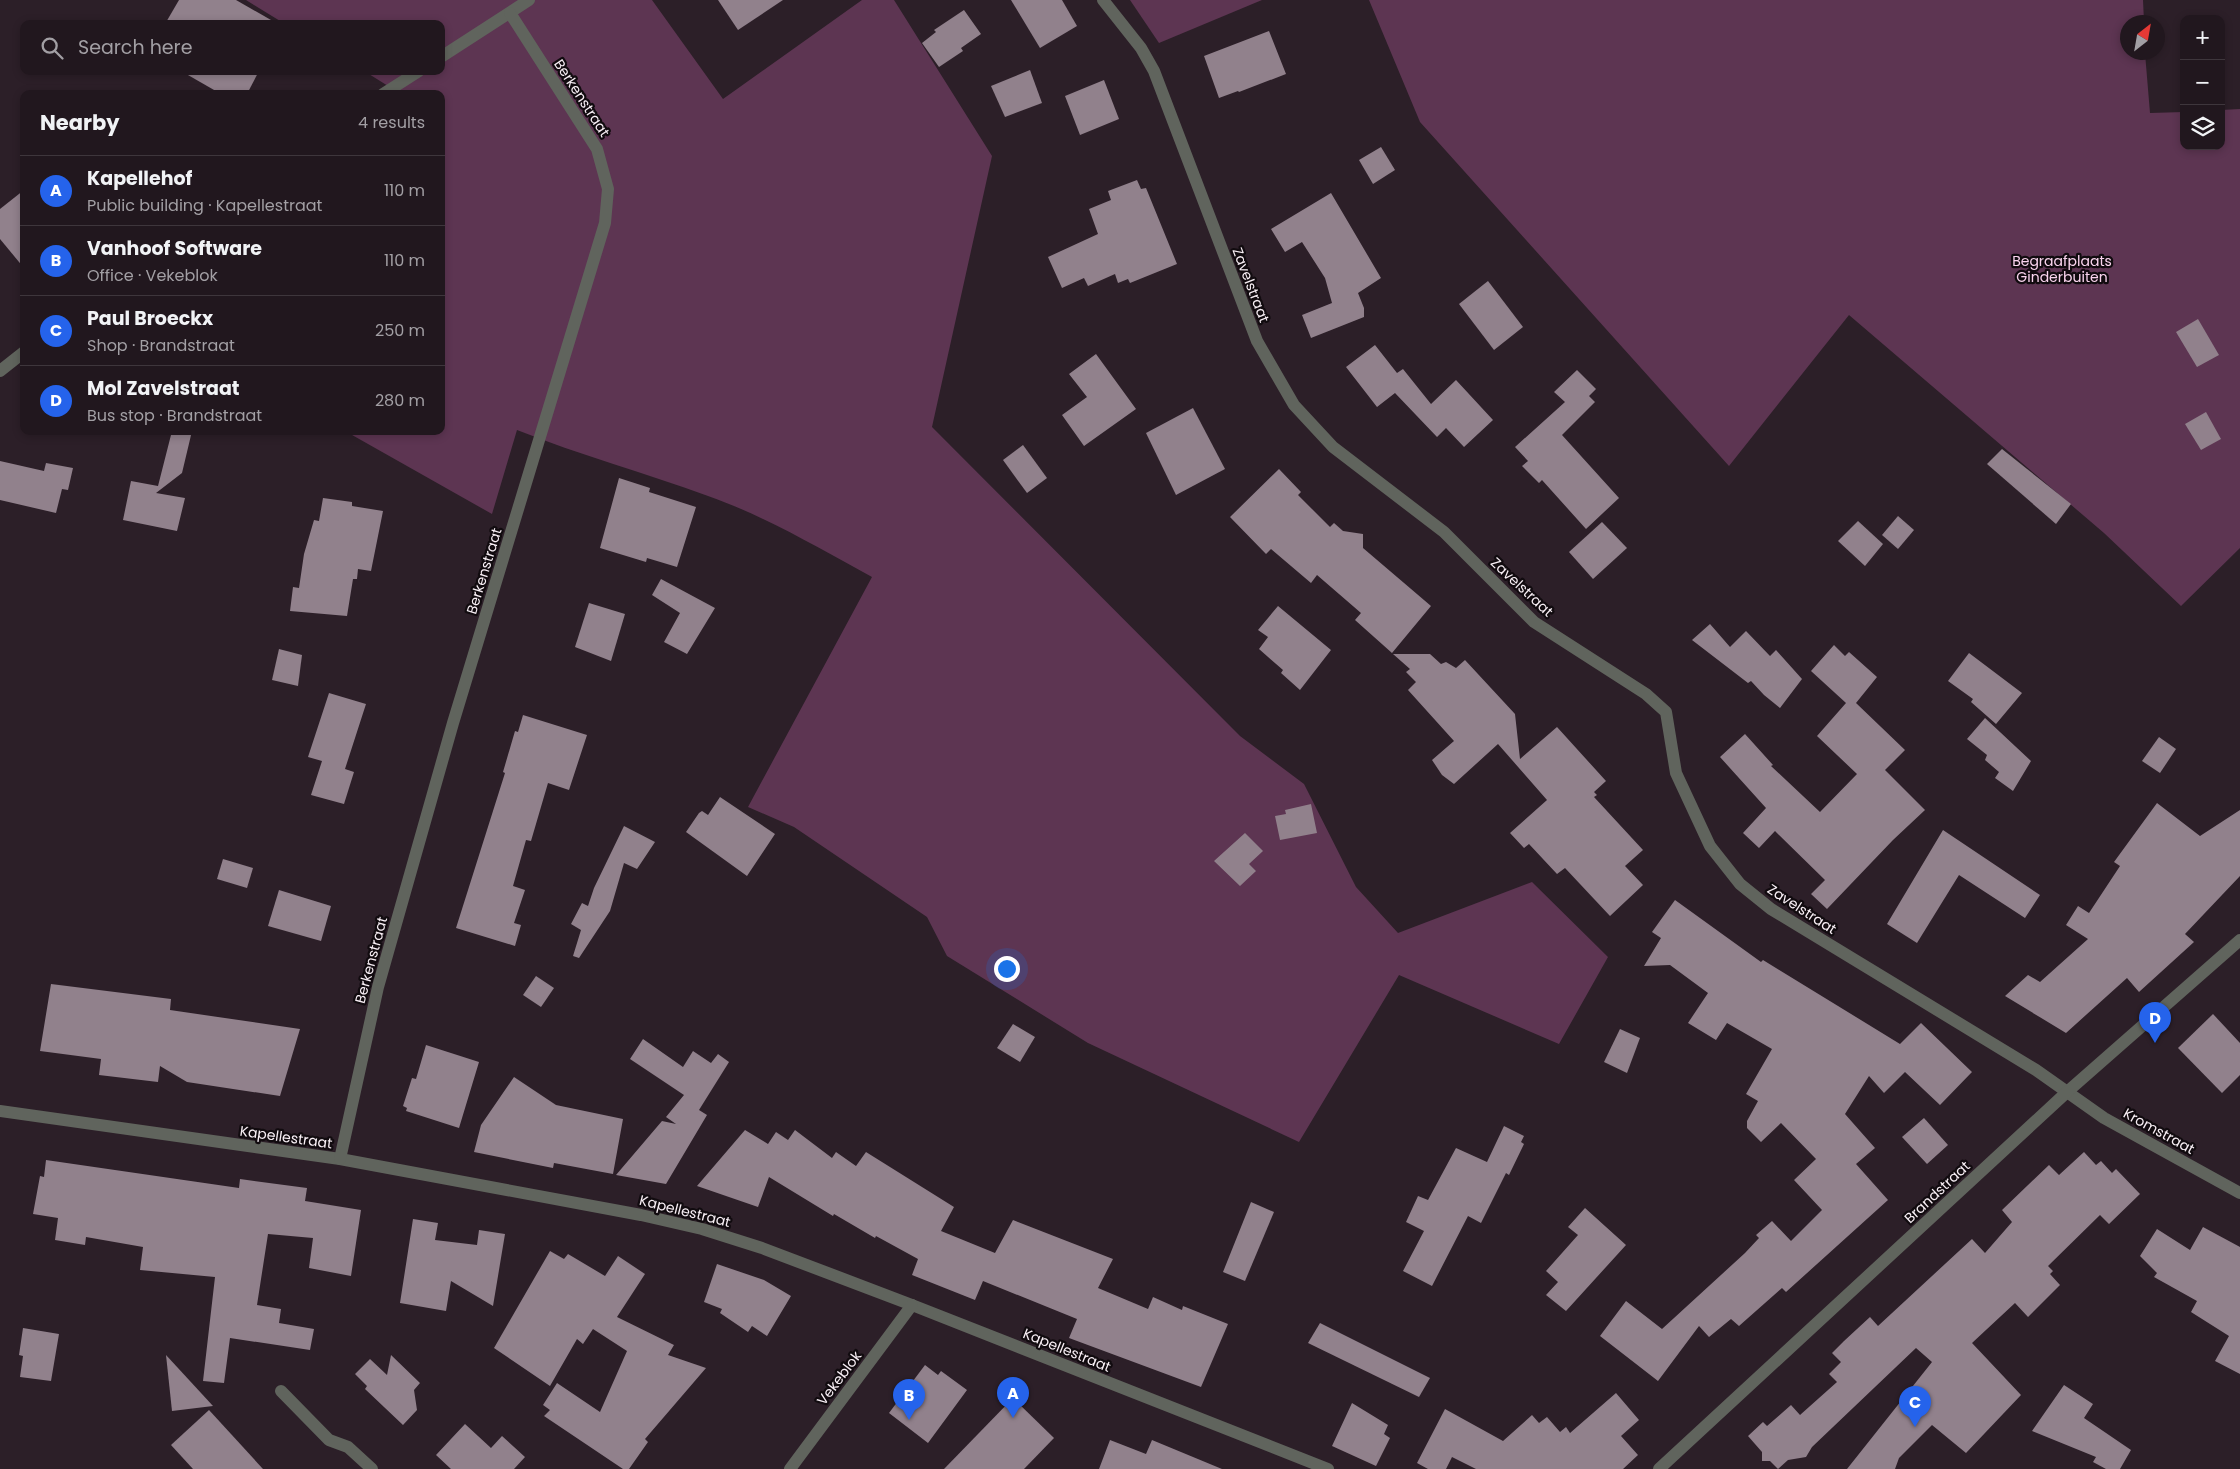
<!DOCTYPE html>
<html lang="en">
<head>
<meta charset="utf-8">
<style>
	:root { --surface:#21171e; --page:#2d242b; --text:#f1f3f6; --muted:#a29fa4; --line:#3e363c; --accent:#2563eb }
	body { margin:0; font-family:Poppins,sans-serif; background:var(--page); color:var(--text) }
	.controls { position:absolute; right:15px; top:15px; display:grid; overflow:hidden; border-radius:10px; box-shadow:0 2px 8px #0003 }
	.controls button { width:45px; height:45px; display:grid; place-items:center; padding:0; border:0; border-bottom:1px solid var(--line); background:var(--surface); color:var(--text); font:25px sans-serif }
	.compass { position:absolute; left:2120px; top:15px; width:45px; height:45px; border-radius:50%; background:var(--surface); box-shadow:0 2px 8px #0003; rotate:31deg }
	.you { position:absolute; left:1006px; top:968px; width:18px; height:18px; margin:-12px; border:4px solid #fff; border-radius:50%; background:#1a73e8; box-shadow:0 0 0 8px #1a73e833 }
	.badge { display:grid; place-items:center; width:32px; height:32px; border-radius:50%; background:var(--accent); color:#fff; font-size:16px; font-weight:700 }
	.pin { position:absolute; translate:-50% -41px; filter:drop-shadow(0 1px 2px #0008) }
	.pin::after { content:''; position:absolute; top:26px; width:18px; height:15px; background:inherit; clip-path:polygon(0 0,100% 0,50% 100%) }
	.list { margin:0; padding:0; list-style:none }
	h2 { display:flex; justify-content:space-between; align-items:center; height:65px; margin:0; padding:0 20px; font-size:21px }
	h2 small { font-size:16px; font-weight:400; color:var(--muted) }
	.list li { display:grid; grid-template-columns:32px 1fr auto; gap:15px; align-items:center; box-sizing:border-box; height:70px; padding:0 20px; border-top:1px solid var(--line) }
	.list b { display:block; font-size:19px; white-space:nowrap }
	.list p { margin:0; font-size:16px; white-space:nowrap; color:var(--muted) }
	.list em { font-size:16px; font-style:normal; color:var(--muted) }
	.icon { flex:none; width:28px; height:28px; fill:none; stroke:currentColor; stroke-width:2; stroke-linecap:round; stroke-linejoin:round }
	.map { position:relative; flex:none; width:2240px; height:1469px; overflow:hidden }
	.search { position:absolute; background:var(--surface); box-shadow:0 2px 8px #0003; left:20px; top:20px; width:425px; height:55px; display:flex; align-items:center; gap:12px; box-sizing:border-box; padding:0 18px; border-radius:10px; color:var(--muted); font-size:19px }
	.panel { position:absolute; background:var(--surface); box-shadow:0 2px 8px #0003; left:20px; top:90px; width:425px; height:345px; border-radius:10px }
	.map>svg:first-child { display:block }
	.green { fill:#5d3552 }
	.building { fill:#91818c }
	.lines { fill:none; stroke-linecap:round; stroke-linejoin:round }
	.minor { stroke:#60645d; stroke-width:12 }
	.labels { text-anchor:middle; stroke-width:4.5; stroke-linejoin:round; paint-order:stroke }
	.street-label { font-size:14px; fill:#f9f0f6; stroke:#110b0f }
	.park-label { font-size:14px; fill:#fad4ee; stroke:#110b0f }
</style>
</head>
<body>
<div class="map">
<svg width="2240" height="1469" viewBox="0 0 2240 1469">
	<rect width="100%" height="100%" fill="#2c1f28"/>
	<g class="green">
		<path d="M 246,0 L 652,0 L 723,99 L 862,0 L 894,0 L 992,156 L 932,427 L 1240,736 L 1304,784 L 1356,887 L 1398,933 L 1532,882 L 1608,957 L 1559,1044 L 1399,975 L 1299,1142 L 1088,1043 L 947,956 L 927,917 L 794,827 L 748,807 L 872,577 C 819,548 765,516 708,496 C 645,473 580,455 517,430 L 492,514 L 345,431 L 441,431 L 441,94 L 401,94 L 364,71 L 441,71 L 441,24 L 285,24 Z"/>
		<path d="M 1130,0 L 1262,0 L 1159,43 Z"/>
		<path d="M 1369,0 L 2143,0 L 2144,22 L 2128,22 L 2128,52 L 2145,53 L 2150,113 L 2184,112 L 2184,146 L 2221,146 L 2221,110 L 2240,109 L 2240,548 L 2181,606 L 2104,533 L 1849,315 L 1729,466 L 1420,122 Z"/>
	</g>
	<g class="building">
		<path d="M 179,0 L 236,0 L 278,24 L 165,24 Z"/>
		<path d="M 718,0 L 783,0 L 738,30 Z"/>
		<path d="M 1011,0 L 1062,0 L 1077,26 L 1040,48 Z"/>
		<path d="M 964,10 L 981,34 L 961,48 L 963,51 L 939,67 L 922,43 L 936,32 L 934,30 Z"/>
		<path d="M 1269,31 L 1286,74 L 1239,92 L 1238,91 L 1219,98 L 1204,56 Z"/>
		<path d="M 1030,70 L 1042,103 L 1005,117 L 991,86 Z"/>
		<path d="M 181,71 L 259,71 L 247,94 L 221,94 Z"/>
		<path d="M 1104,80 L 1119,119 L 1080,135 L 1065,96 Z"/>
		<path d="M 1381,147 L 1395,170 L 1373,184 L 1359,160 Z"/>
		<path d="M 1137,180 L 1141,189 L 1146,188 L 1177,264 L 1130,283 L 1128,279 L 1118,283 L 1115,274 L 1088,286 L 1084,278 L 1062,288 L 1048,257 L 1098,234 L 1089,209 L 1111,200 L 1108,191 Z"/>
		<path d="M 24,190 L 24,268 L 0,239 L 0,209 Z"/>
		<path d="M 1331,193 L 1381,278 L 1358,293 L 1364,308 L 1364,317 L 1311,338 L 1302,315 L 1332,303 L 1325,278 L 1302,242 L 1285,252 L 1271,229 Z"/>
		<path d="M 1488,281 L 1523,327 L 1494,350 L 1459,304 Z"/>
		<path d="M 2198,319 L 2219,355 L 2197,367 L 2176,332 Z"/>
		<path d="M 1375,345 L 1397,373 L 1403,369 L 1431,404 L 1456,380 L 1493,420 L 1464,447 L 1446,428 L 1437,437 L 1395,393 L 1377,407 L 1346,367 Z"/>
		<path d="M 1096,354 L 1136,409 L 1084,446 L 1062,415 L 1087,397 L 1069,374 Z"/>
		<path d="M 1577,370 L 1596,389 L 1589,396 L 1595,402 L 1562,435 L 1619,498 L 1586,529 L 1542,480 L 1539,483 L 1522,466 L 1528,461 L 1515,447 L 1565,402 L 1554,392 Z"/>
		<path d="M 1193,408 L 1225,469 L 1176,495 L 1146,433 Z"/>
		<path d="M 2206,412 L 2221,439 L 2201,450 L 2185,424 Z"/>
		<path d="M 172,431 L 192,431 L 182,473 L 156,493 L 185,498 L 177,531 L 123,520 L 131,481 L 158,486 Z"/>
		<path d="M 1023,445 L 1047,478 L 1027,493 L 1003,460 Z"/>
		<path d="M 2002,449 L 2071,504 L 2056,524 L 1987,464 Z"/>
		<path d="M 0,461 L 44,471 L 46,463 L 73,468 L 68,490 L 62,489 L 56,513 L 0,500 Z"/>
		<path d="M 1279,469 L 1301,492 L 1298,495 L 1330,527 L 1334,523 L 1343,531 L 1363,534 L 1363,548 L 1431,606 L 1392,653 L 1355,620 L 1361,613 L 1317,575 L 1311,583 L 1271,549 L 1266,554 L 1230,517 Z"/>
		<path d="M 619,478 L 650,488 L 649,492 L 696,507 L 677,567 L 647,558 L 646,562 L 600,548 Z"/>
		<path d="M 323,498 L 352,502 L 352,506 L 383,511 L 371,571 L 358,569 L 357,579 L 353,579 L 347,616 L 290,611 L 293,587 L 299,588 L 304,554 L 314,520 L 319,521 Z"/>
		<path d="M 1898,516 L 1914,530 L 1898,549 L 1882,535 Z"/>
		<path d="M 1858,521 L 1883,544 L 1865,566 L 1838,541 Z"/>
		<path d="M 1602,522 L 1627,548 L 1593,579 L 1569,552 Z"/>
		<path d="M 661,579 L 715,608 L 687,654 L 664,642 L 680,613 L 652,595 Z"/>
		<path d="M 589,603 L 625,614 L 611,661 L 575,647 Z"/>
		<path d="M 1278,606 L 1331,650 L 1300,690 L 1281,673 L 1283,670 L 1259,649 L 1268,637 L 1258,630 Z"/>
		<path d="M 1710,624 L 1730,647 L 1746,631 L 1770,656 L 1776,650 L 1802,679 L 1780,708 L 1764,695 L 1751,681 L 1748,683 L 1692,640 Z"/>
		<path d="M 1834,645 L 1845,656 L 1849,652 L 1877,677 L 1856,703 L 1905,750 L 1885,770 L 1925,810 L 1893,840 L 1827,909 L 1811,894 L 1825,880 L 1775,831 L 1759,848 L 1743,833 L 1766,808 L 1720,757 L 1745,734 L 1773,765 L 1771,766 L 1820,812 L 1857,774 L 1817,736 L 1846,703 L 1811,671 Z"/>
		<path d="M 279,649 L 302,655 L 298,686 L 272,680 Z"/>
		<path d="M 1969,653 L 2022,693 L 1996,724 L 1971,702 L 1973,699 L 1948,681 Z"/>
		<path d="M 1393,654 L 1430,654 L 1441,664 L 1446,662 L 1456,668 L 1465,660 L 1515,714 L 1520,759 L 1557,727 L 1606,781 L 1594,792 L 1597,795 L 1594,797 L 1643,850 L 1625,866 L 1643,885 L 1610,916 L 1565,868 L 1557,874 L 1529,844 L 1524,848 L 1510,833 L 1547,800 L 1498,744 L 1454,784 L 1442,775 L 1432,760 L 1454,741 L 1408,690 L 1416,682 L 1406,672 L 1410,669 Z"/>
		<path d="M 329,693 L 366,704 L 345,769 L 354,772 L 344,804 L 311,795 L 322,761 L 308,757 Z"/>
		<path d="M 523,715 L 587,735 L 569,790 L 548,783 L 531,841 L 526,840 L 513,886 L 525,890 L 514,923 L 521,925 L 515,946 L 456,928 L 505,773 L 503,772 L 515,731 L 518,732 Z"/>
		<path d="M 1985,718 L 2031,761 L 2013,791 L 1995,778 L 1999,772 L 1985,760 L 1987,755 L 1967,739 Z"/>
		<path d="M 2159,737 L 2176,749 L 2160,773 L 2142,761 Z"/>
		<path d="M 720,797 L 775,834 L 747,876 L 686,832 L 699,813 L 702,811 L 708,815 Z"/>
		<path d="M 2157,803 L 2200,836 L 2240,810 L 2240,876 L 2185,934 L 2194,942 L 2139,992 L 2127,978 L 2066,1033 L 2005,996 L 2028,975 L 2040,982 L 2088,939 L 2066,925 L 2078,906 L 2089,913 L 2120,866 L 2114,862 Z"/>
		<path d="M 1311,804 L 1317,833 L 1280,840 L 1275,816 L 1286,814 L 1285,810 Z"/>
		<path d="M 624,826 L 655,842 L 637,869 L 624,863 L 610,911 L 579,958 L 573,956 L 581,930 L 571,924 L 582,903 L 588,906 L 594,888 Z"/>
		<path d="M 1943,830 L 2040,895 L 2025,918 L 1959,875 L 1917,943 L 1887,924 Z"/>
		<path d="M 1245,833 L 1263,851 L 1249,864 L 1256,871 L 1240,886 L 1214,861 Z"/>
		<path d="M 223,859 L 253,868 L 247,888 L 217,879 Z"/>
		<path d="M 279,890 L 331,906 L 321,941 L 268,926 Z"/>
		<path d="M 1675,900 L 1761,962 L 1763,960 L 1900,1044 L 1921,1023 L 1972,1072 L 1940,1105 L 1905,1072 L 1884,1093 L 1869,1076 L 1845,1114 L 1875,1148 L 1856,1164 L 1888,1200 L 1786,1292 L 1782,1288 L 1739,1326 L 1731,1319 L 1709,1337 L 1699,1326 L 1658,1381 L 1600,1336 L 1626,1301 L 1662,1329 L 1745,1253 L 1759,1238 L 1756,1235 L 1772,1221 L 1791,1241 L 1822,1210 L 1794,1180 L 1816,1159 L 1781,1123 L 1761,1142 L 1747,1128 L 1747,1121 L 1758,1101 L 1746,1094 L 1772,1049 L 1727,1023 L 1716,1040 L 1688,1023 L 1708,993 L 1670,965 L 1644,966 L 1661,938 L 1652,932 Z"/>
		<path d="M 536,976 L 554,988 L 541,1007 L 523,995 Z"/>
		<path d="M 51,984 L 171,999 L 170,1010 L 300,1029 L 280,1096 L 187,1082 L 160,1066 L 158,1082 L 99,1075 L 101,1059 L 40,1051 Z"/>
		<path d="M 2213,1014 L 2240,1043 L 2240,1075 L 2222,1093 L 2178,1048 Z"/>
		<path d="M 1013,1024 L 1035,1037 L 1020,1062 L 997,1048 Z"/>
		<path d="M 1620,1029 L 1640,1038 L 1627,1073 L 1604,1062 Z"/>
		<path d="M 643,1039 L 683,1067 L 693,1051 L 711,1063 L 718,1054 L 729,1062 L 699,1110 L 707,1115 L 666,1184 L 616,1175 L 662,1121 L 676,1124 L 666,1117 L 684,1095 L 630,1059 Z"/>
		<path d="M 426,1045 L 479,1062 L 459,1128 L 406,1111 L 407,1108 L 403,1106 L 412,1078 L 416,1079 Z"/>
		<path d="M 514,1077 L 556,1105 L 623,1119 L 613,1174 L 554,1163 L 553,1168 L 474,1152 L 481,1125 Z"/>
		<path d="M 1924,1118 L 1948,1145 L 1927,1164 L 1902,1137 Z"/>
		<path d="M 1504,1126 L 1524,1136 L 1521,1142 L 1524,1144 L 1509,1175 L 1506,1173 L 1481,1223 L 1468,1216 L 1432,1286 L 1403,1271 L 1424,1231 L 1406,1222 L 1418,1196 L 1428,1200 L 1456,1148 L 1487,1162 Z"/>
		<path d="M 745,1130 L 768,1144 L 776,1132 L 788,1140 L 795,1130 L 832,1158 L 836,1152 L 856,1166 L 866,1152 L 954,1207 L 941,1231 L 995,1253 L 1013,1220 L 1113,1259 L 1098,1288 L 1148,1309 L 1153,1297 L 1182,1310 L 1183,1306 L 1228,1324 L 1201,1387 L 1069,1338 L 1077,1319 L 983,1281 L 975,1300 L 912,1275 L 918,1259 L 876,1236 L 875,1238 L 834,1214 L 833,1216 L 769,1177 L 758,1207 L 697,1186 Z"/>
		<path d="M 2084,1152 L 2096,1165 L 2101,1161 L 2112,1173 L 2116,1169 L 2140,1194 L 2109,1224 L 2100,1215 L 2048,1266 L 2053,1271 L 2050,1274 L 2060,1285 L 2028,1317 L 2015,1303 L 1972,1343 L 2021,1395 L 1966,1453 L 1932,1425 L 1899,1458 L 1895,1469 L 1847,1469 L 1932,1362 L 1916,1348 L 1812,1447 L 1806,1457 L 1788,1460 L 1778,1469 L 1770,1461 L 1762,1461 L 1762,1452 L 1748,1436 L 1763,1422 L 1767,1426 L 1791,1405 L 1800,1415 L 1837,1382 L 1829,1374 L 1841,1362 L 1832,1353 L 1844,1341 L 1870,1317 L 1878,1326 L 1972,1239 L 1985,1253 L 2012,1222 L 2002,1210 L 2049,1165 L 2059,1175 Z"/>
		<path d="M 46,1160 L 239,1188 L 240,1179 L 307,1188 L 305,1201 L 361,1210 L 351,1276 L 309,1268 L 313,1238 L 268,1234 L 257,1305 L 281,1309 L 279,1323 L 314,1329 L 310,1350 L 230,1338 L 224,1383 L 203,1381 L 215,1277 L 140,1270 L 143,1247 L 86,1237 L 85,1245 L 55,1240 L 58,1218 L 33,1214 L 40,1176 L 44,1177 Z"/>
		<path d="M 1251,1202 L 1274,1212 L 1245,1281 L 1223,1272 Z"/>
		<path d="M 1585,1208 L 1626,1245 L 1566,1311 L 1546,1295 L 1558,1282 L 1546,1271 L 1578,1235 L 1568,1227 Z"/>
		<path d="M 413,1219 L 438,1223 L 435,1240 L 477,1245 L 479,1230 L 505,1234 L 493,1306 L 451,1281 L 446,1311 L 400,1303 Z"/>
		<path d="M 2203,1227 L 2240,1247 L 2240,1374 L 2215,1361 L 2229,1336 L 2191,1312 L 2197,1301 L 2154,1277 L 2157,1273 L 2140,1256 L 2157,1229 L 2190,1250 Z"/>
		<path d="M 550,1251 L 564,1259 L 568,1254 L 605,1276 L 618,1256 L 645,1274 L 617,1317 L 674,1345 L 668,1355 L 706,1368 L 645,1439 L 648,1442 L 629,1469 L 623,1469 L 544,1416 L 550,1410 L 543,1405 L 557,1383 L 600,1412 L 627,1351 L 593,1329 L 583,1344 L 577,1339 L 550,1386 L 494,1348 Z"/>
		<path d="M 717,1264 L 764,1280 L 791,1296 L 767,1336 L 752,1326 L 748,1332 L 720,1313 L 722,1309 L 704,1302 Z"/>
		<path d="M 1320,1323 L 1430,1378 L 1419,1397 L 1308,1343 Z"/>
		<path d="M 23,1328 L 59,1334 L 51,1381 L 20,1377 L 23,1356 L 19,1355 Z"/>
		<path d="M 166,1355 L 213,1406 L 172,1411 Z"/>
		<path d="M 391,1355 L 420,1383 L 414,1390 L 417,1410 L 403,1425 L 365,1389 L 367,1386 L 355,1374 L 370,1359 L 387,1375 Z"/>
		<path d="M 925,1365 L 938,1375 L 941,1371 L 967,1390 L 928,1443 L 889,1413 Z"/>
		<path d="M 2064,1385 L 2093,1404 L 2084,1418 L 2131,1450 L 2120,1469 L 2106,1469 L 2093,1462 L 2096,1457 L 2032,1431 Z"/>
		<path d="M 1616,1393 L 1639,1420 L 1621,1436 L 1638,1455 L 1623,1469 L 1476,1469 L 1452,1457 L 1446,1469 L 1428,1469 L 1417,1463 L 1445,1409 L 1503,1441 L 1532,1415 L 1539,1423 L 1547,1417 L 1560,1432 L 1566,1427 L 1570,1433 Z"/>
		<path d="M 1013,1398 L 1054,1438 L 1024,1469 L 944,1469 Z"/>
		<path d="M 1352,1403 L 1388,1425 L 1384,1434 L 1390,1438 L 1376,1466 L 1332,1446 Z"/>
		<path d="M 209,1410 L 263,1469 L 193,1469 L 171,1445 Z"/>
		<path d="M 465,1424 L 491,1448 L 502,1436 L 525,1457 L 514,1469 L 451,1469 L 436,1455 Z"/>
		<path d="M 1110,1440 L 1146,1454 L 1152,1440 L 1222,1469 L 1099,1469 Z"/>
	</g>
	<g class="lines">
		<g class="minor">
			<path d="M 1103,0 L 1141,48 L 1154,71 L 1257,341 L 1294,405 L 1333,447 L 1444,532 L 1534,622 L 1646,694 L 1666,712 L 1676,773 L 1710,846 L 1740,884 L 1771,909 L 2036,1070 L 2104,1118 L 2240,1193"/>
			<path d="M 441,57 L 529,0"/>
			<path d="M 383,94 L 419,71"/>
			<path d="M 0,371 L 24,352"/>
			<path d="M 0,1111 L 340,1159 L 641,1215 L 702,1229 L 762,1248 L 912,1305 L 1328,1469"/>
			<path d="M 340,1159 L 378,987 L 453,723 L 605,223 L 608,189 L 597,149 L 510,13"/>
			<path d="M 281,1391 L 329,1440 L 348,1447 L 372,1469"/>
			<path d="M 790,1469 L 912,1305"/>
			<path d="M 1659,1469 L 2067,1092 L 2240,940"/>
		</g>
	</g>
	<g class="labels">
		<g class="street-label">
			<text transform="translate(582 98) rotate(57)" y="5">Berkenstraat</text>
			<text transform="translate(1251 285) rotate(69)" y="5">Zavelstraat</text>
			<text transform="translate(484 571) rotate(-73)" y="5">Berkenstraat</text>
			<text transform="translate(1522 587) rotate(43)" y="5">Zavelstraat</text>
			<text transform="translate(1802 909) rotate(33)" y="5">Zavelstraat</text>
			<text transform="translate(371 960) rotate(-75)" y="5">Berkenstraat</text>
			<text transform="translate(2159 1131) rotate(29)" y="5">Kromstraat</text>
			<text transform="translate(286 1137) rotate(8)" y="5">Kapellestraat</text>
			<text transform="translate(1937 1192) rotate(-43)" y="5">Brandstraat</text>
			<text transform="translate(685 1211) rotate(14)" y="5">Kapellestraat</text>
			<text transform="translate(1067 1350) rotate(22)" y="5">Kapellestraat</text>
			<text transform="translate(839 1378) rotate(-53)" y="5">Vekeblok</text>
		</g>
		<g class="park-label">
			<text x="2062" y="266">Begraafplaats<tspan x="2062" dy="16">Ginderbuiten</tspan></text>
		</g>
	</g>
</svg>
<div class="controls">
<button>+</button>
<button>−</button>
<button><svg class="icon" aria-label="layers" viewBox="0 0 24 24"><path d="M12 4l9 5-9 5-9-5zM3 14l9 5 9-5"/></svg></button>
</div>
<svg class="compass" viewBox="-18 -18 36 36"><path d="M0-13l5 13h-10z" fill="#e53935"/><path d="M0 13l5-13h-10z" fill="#a29fa4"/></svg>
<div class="you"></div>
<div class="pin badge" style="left:1013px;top:1418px">A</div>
<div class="pin badge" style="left:909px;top:1420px">B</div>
<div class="pin badge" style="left:1915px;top:1427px">C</div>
<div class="pin badge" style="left:2155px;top:1043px">D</div>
<div class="search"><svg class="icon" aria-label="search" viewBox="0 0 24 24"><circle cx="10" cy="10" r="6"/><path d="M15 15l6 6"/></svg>Search here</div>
<section class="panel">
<h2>Nearby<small>4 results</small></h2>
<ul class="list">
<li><span class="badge">A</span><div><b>Kapellehof</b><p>Public building · Kapellestraat</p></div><em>110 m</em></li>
<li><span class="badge">B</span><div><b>Vanhoof Software</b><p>Office · Vekeblok</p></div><em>110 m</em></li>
<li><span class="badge">C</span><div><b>Paul Broeckx</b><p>Shop · Brandstraat</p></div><em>250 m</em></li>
<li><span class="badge">D</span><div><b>Mol Zavelstraat</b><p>Bus stop · Brandstraat</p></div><em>280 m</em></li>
</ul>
</section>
</div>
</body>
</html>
